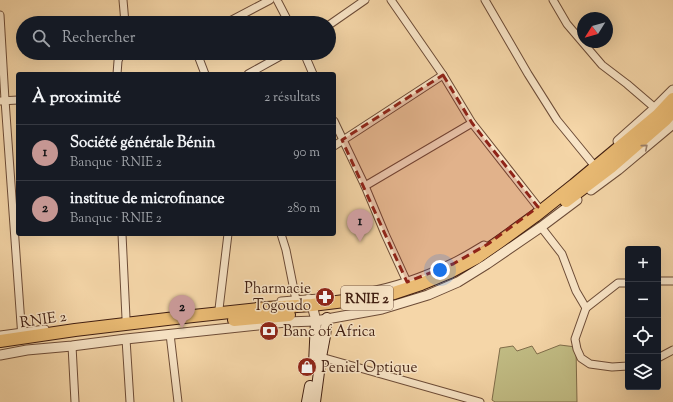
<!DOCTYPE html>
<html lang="fr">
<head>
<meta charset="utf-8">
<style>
	:root { --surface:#171b24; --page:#20242c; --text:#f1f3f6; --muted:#9ea1a6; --line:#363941; --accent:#c59692 }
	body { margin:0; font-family:"Sorts Mill Goudy",serif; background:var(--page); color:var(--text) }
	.controls { position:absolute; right:12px; bottom:12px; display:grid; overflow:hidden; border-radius:4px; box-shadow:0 4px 16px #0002 }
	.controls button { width:36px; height:36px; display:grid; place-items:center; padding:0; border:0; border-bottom:1px solid var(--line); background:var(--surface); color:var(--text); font:20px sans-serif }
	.compass { position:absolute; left:577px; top:12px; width:36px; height:36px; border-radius:50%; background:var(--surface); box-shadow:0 4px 16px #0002; rotate:233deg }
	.you { position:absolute; left:440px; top:270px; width:14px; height:14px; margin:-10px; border:3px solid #fff; border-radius:50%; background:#1a73e8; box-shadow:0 0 0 6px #1a73e833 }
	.badge { display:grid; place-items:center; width:26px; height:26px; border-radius:50%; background:var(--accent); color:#111; font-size:13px; font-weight:700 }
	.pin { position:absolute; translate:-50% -33px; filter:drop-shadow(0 1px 2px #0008) }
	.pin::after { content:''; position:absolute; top:21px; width:14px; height:12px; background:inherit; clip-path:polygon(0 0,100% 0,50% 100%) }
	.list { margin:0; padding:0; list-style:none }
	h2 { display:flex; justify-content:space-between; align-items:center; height:52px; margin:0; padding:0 16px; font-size:17px }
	h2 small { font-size:13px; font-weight:400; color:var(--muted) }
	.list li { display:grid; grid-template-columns:26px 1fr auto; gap:12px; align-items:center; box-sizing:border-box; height:56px; padding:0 16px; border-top:1px solid var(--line) }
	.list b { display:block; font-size:15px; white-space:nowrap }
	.list p { margin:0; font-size:13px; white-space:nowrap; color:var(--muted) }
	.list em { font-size:13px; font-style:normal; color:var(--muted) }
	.icon { flex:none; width:22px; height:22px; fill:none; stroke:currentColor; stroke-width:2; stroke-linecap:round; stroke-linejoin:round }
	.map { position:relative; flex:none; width:673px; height:402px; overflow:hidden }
	.search { position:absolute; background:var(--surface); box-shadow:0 4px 16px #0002; left:16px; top:16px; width:320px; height:44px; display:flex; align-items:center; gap:10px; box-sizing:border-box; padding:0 14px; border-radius:22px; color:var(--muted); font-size:15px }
	.panel { position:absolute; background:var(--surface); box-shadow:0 4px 16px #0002; left:16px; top:72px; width:320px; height:164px; border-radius:4px }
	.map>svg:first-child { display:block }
	.green { fill:#c1bc84; stroke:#806d4a }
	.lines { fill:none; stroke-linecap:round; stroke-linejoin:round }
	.minor-casing { stroke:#6d4c37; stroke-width:9 }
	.tertiary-casing { stroke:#6d4c37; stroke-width:11 }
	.secondary-casing { stroke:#401e11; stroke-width:12 }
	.trunk-casing { stroke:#401e11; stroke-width:14 }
	.minor { stroke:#f8e4c6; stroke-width:7 }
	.tertiary { stroke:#f8e4c6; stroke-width:9 }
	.secondary { stroke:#f8e4c6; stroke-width:10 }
	.trunk { stroke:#eabb74; stroke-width:12 }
	.oneway { stroke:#9c816c }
	.marked { fill:#8f2418; fill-opacity:0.2; stroke:#8f2418; stroke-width:3; stroke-dasharray:8 5; stroke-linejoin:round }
	.labels { text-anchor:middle; stroke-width:3; stroke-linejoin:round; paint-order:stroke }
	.shield { fill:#f8e4c6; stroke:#775947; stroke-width:1 }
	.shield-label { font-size:14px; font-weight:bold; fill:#401e11 }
	.poi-label { font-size:15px; fill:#401e11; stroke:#f8e4c6; text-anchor:start }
	.street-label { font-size:15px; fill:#401e11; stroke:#f8e4c6 }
</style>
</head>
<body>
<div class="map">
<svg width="673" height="402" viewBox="0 0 673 402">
	<rect width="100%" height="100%" fill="#f5d6a8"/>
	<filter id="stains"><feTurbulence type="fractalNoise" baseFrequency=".005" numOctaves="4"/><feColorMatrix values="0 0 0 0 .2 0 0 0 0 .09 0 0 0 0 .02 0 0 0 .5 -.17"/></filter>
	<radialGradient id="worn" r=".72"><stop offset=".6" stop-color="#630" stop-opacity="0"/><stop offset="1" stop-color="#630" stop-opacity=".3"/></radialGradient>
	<path class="green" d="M 560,345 L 576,347 L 577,402 L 495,402 L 492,400 L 500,348 L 513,346 L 517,351 L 532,346 L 537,354 Z"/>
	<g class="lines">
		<g class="minor-casing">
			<g id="minor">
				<path d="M 123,0 L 125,23"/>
				<path d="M 277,0 L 289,23"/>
				<path d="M 391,0 L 443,75 L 472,123 L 538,207"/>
				<path d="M 485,0 L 528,74 L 557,120 L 593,164"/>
				<path d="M 553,0 L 567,24 L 602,65 L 627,84 L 655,108"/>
				<path d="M 0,15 L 5,100 L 22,338"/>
				<path d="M 226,23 L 270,0"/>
				<path d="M 329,25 L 365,0"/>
				<path d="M 197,53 L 205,74"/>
				<path d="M 304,53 L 313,74"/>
				<path d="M 117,74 L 118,61 L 121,53"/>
				<path d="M 248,74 L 286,53"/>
				<path d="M 0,101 L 18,100"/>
				<path d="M 334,121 L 365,186 L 385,234 L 407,282"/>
				<path d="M 334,146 L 443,75"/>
				<path d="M 365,186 L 472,123"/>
				<path d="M 541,227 L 562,254 L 576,291 L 586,308"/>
				<path d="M 122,234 L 126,318"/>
				<path d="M 281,234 L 286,250 L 296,300"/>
				<path d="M 658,281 L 673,281"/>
				<path d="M 628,283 L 618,283 L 586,308 L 575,339 L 577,349 L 581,358 L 590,364 L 612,367 L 628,366"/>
				<path d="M 281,301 L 319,298"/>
				<path d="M 219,309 L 228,234"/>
				<path d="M 170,334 L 178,402"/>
				<path d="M 0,335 L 45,329"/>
				<path d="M 126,339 L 130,402"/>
				<path d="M 72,346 L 75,402"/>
				<path d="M 321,357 L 480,402"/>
				<path d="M 658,358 L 673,350"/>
			</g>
		</g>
		<g class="tertiary-casing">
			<g id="tertiary">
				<path d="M 618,141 L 655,108 L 673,90"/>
				<path d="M 591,190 L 618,170 L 673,124"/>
				<path d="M 365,293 C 395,288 425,277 452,264 C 463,259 474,252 484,246"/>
				<path d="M 309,299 L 312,305 L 316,321"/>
				<path d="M 0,355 L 27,350 L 72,346 L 126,339 L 286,322 L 316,321 L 382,309 L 428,295 L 458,282 L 487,264 L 541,227 L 577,200"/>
			</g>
		</g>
		<g class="secondary-casing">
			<g id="secondary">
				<path d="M 314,364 L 316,321"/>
				<path d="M 307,402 L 310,386"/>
				<path d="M 315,402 L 321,357 L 325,336 L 327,318"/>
			</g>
		</g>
		<g class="trunk-casing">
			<g id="trunk">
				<path d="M 566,201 L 611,167 L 665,120 L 673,111"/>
				<path d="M 234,320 L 289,315"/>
				<path d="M 0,341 L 75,330 L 184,317 L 267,308 L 312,305 L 369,298 L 394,293 L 421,284 L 450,272 L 476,258 L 499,242 L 535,216 L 574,185 L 658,115 L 673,99"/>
			</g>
		</g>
		<use href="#minor" class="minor"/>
		<use href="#tertiary" class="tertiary"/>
		<use href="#secondary" class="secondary"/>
		<use href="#trunk" class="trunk"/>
	</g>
	<defs><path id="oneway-chevron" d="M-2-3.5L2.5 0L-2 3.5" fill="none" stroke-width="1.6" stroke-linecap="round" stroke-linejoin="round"/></defs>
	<use class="oneway" href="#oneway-chevron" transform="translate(645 147) rotate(-40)"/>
	<path class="marked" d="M 443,75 L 472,123 L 538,207 L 488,244 L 453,264 L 407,282 L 342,140 Z"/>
	<defs>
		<g id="pharmacy-disc" transform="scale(1)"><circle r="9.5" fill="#8f2418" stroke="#f8e4c6"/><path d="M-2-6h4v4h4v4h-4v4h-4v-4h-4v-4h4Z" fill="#fff"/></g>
		<g id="bank-disc" transform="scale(1)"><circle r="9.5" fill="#8f2418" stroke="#f8e4c6"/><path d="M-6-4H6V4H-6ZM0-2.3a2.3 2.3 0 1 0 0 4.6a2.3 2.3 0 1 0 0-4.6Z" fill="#fff"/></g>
		<g id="shop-disc" transform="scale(1)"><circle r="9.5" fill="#8f2418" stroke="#f8e4c6"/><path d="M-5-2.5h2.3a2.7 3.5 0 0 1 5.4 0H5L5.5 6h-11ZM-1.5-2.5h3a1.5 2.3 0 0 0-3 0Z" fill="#fff"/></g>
	</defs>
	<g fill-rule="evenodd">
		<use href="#pharmacy-disc" x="325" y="297"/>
		<use href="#bank-disc" x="269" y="331"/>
		<use href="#shop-disc" x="307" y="367"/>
	</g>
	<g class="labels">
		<rect class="shield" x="341" y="286" width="52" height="24" rx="3"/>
		<g class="shield-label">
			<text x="367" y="303">RNIE 2</text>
		</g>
		<g class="poi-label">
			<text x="311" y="293" text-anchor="end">Pharmacie<tspan x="311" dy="17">Togoudo</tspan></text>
			<text x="283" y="336">Banc of Africa</text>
			<text x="321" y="372">Peniel Optique</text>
		</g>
		<g class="street-label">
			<text transform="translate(43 319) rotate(-8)" y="5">RNIE 2</text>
		</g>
	</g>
	<rect width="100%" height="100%" filter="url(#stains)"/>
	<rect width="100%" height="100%" fill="url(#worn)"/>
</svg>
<div class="controls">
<button>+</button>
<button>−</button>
<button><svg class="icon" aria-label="locate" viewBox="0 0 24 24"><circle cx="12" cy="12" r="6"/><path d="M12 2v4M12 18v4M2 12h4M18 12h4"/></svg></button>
<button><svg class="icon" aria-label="layers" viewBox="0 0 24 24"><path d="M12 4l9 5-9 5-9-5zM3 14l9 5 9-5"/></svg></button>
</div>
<svg class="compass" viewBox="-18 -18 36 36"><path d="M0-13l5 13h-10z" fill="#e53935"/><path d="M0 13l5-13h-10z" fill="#9ea1a6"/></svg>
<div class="you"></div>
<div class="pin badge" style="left:360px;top:242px">1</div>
<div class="pin badge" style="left:182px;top:328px">2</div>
<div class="search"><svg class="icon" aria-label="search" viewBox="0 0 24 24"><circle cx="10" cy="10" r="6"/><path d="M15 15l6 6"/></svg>Rechercher</div>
<section class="panel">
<h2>À proximité<small>2 résultats</small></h2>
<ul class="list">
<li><span class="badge">1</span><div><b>Société générale Bénin</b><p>Banque · RNIE 2</p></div><em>90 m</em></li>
<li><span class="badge">2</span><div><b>institue de microfinance</b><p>Banque · RNIE 2</p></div><em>280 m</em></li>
</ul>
</section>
</div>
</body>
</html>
